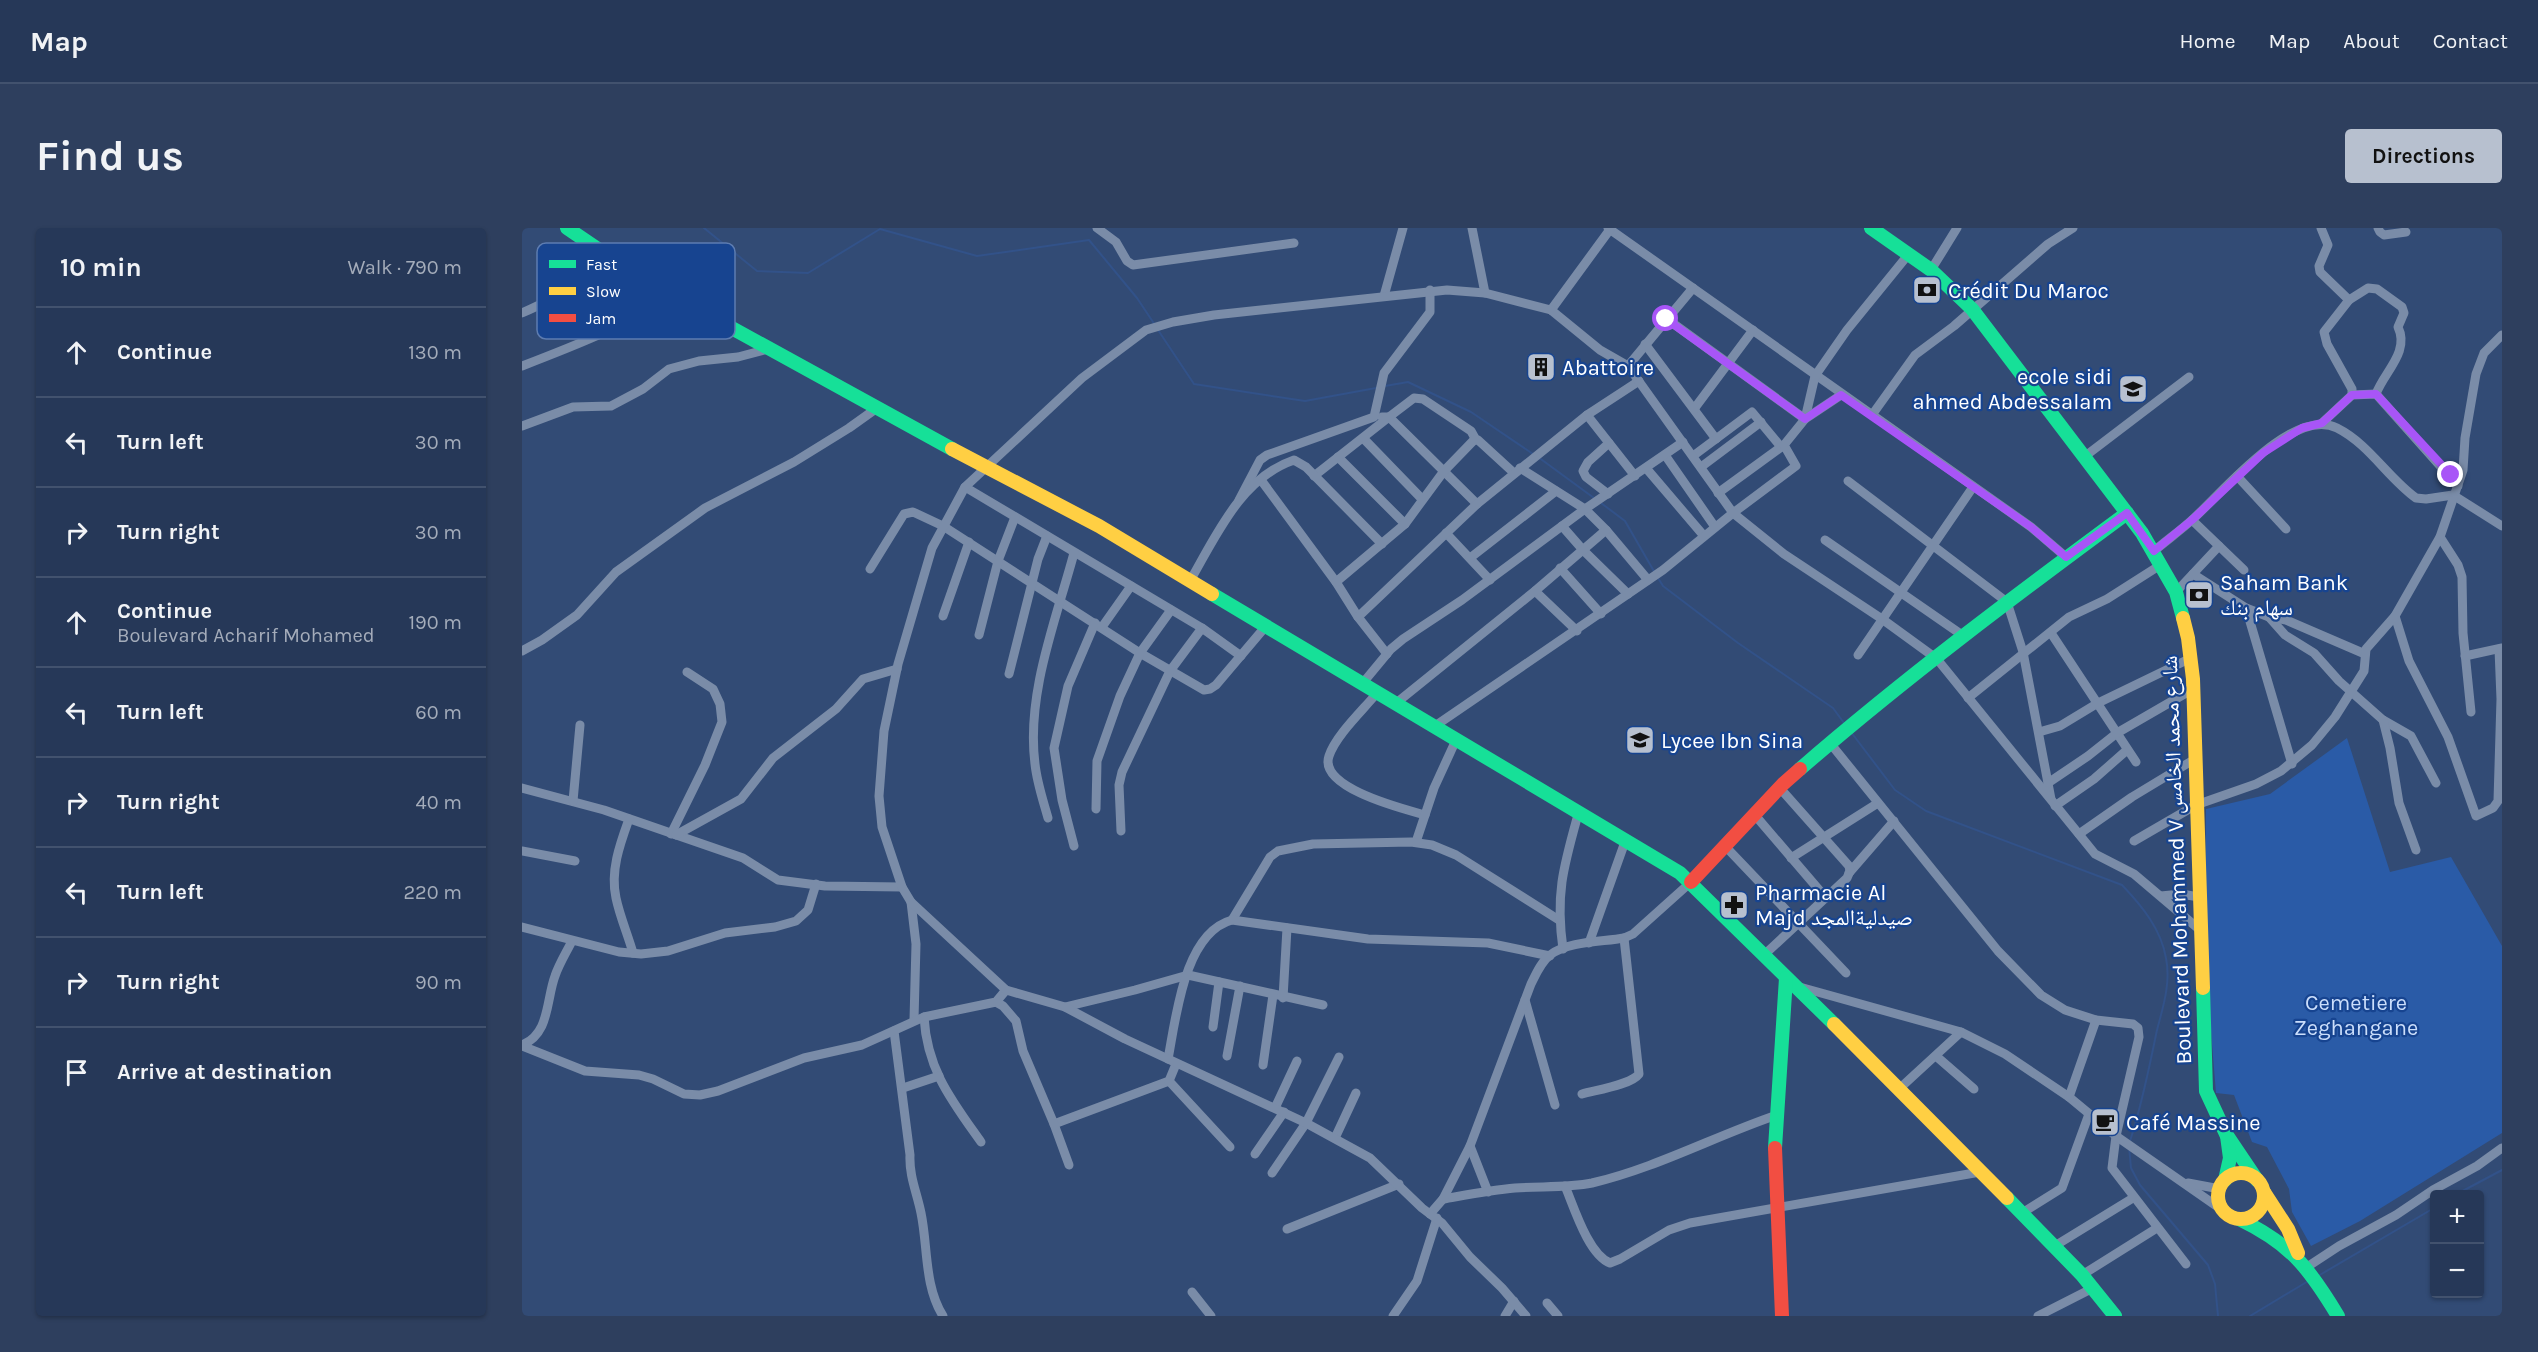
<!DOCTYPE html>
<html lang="en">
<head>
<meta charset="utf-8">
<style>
	:root { --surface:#263858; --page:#2e3f5e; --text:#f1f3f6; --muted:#a4acba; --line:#42526e; --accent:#b7c0cf }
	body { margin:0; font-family:Karla,"Noto Naskh Arabic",sans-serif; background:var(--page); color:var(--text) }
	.controls { position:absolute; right:18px; bottom:18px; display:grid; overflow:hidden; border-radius:6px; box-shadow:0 2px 4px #0004 }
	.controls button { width:54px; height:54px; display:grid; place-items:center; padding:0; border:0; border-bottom:2px solid var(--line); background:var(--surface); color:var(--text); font:30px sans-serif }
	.stop { position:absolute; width:18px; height:18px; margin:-14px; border:4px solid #a855f7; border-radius:50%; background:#fff }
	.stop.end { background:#a855f7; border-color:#fff; box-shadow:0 2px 6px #0008 }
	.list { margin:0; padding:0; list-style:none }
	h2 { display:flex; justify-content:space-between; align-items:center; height:78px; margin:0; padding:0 24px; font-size:26px }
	h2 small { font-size:20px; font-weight:400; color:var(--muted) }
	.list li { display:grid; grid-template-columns:39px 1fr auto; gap:18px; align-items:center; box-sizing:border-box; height:90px; padding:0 24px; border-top:2px solid var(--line) }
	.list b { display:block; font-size:22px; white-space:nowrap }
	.list p { margin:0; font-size:20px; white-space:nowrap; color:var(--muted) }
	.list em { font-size:20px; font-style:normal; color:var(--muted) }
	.icon { flex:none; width:33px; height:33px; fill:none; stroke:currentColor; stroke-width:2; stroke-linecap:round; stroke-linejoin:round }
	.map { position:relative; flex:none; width:1980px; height:1088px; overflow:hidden; border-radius:6px }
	header { display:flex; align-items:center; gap:36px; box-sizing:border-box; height:84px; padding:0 30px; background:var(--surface); border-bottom:2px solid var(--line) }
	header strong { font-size:28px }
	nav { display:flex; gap:33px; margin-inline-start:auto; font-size:21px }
	.intro { display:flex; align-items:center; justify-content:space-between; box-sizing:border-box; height:144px; padding:0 36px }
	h1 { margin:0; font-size:42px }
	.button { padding:15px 27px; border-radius:6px; background:var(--accent); color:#111; font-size:21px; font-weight:700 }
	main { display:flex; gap:36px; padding:0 36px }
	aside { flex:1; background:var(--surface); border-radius:6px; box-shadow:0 2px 4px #0004 }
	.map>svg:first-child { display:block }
	.green { fill:#2a5ba7 }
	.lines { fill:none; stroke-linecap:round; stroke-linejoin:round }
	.stream { stroke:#325289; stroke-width:2 }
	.street { stroke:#7a8ca8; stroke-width:9 }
	.fast { stroke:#16e098; stroke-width:14 }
	.slow { stroke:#ffcf43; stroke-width:14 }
	.jam { stroke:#f24e42; stroke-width:14 }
	.route { stroke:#a855f7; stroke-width:8 }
	.labels { text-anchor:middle; stroke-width:4.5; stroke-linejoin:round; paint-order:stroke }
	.poi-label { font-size:22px; fill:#fff; stroke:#174490; text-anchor:start }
	.street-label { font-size:22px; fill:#fff; stroke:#174490 }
	.park-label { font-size:22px; fill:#cbdefb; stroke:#174490 }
	.key { fill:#174490; stroke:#5d7cb1; stroke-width:1.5 }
	.key-label { font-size:16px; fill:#fff }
</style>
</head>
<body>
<header>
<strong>Map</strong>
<nav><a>Home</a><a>Map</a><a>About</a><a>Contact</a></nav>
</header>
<div class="intro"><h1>Find us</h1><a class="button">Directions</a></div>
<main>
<aside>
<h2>10 min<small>Walk · 790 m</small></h2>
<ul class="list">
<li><svg class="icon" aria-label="ahead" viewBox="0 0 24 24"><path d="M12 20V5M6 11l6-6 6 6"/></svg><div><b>Continue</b></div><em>130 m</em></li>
<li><svg class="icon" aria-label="left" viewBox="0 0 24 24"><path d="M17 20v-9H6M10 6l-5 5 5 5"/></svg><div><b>Turn left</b></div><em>30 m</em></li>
<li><svg class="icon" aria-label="right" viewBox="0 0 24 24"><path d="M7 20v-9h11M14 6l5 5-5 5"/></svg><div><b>Turn right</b></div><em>30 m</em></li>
<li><svg class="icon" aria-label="ahead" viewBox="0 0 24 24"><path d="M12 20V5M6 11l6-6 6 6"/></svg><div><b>Continue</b><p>Boulevard Acharif Mohamed</p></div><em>190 m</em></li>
<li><svg class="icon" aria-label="left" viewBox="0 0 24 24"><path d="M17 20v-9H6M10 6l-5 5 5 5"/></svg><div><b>Turn left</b></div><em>60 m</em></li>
<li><svg class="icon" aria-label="right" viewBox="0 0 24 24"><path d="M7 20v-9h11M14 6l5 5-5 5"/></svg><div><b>Turn right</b></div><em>40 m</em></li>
<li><svg class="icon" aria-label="left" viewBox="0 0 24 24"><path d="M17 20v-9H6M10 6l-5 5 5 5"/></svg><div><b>Turn left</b></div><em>220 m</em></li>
<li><svg class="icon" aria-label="right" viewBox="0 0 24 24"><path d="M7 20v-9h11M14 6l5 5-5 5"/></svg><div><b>Turn right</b></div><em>90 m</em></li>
<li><svg class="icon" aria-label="arrive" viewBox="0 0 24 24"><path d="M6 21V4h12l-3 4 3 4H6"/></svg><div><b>Arrive at destination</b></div></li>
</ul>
</aside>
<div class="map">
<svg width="1980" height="1088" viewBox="0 0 1980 1088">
	<rect width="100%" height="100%" fill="#324b75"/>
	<path class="green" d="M 1825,510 L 1868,644 L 1929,629 L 1980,718 L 1980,905 L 1838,993 L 1789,1018 L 1770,984 L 1767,961 L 1745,919 L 1730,914 L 1712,867 L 1694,865 L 1683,730 L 1684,581 L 1748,566 Z"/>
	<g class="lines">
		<g class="stream">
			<path d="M 182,0 L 235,43 L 286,45 L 358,1 L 455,28 L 567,12 L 615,70 L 633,97"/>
			<path d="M 636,102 L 672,156 L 783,173 L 854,160"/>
			<path d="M 863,158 L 886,154 L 949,184 L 1011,226"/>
			<path d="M 1016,229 L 1072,270"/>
			<path d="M 1079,275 L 1103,293 L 1133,345"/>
			<path d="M 1136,350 L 1141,358 L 1216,415 L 1311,480 L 1322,495"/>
			<path d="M 1329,504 L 1373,562 L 1404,583 L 1600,657 C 1620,678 1639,701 1644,730 C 1649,755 1641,779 1635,802 C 1627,840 1620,877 1608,913"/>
			<path d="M 1607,919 L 1609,940 L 1618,957 L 1686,1037 L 1693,1056 L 1696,1088"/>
			<path d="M 1935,966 L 1980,942"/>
			<path d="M 1796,1048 L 1912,980"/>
			<path d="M 1728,1088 L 1788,1052"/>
		</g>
		<g class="street">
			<path d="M 575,0 L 594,14 L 605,33 L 611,37 L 772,15"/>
			<path d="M 950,0 L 963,65"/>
			<path d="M 1086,0 L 1509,299 L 1544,329"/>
			<path d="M 1799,0 L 1806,17 L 1797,38 L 1798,44 L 1827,72"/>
			<path d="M 1856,0 L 1858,4 L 1862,7 L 1884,4"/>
			<path d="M 1409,42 L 1435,0"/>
			<path d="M 862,68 L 881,0"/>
			<path d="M 1029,82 L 1089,0"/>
			<path d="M 0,85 C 38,68 55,60 81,25"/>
			<path d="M 1145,91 L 1283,191"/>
			<path d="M 1123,116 L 1194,211"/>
			<path d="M 0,138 C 52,118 106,97 152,67"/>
			<path d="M 1106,138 L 1171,60"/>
			<path d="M 1830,167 L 1830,161 L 1805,116 L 1802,104 L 1827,72 L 1846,60 L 1855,61 L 1880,79 L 1882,85 L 1876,99 C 1888,124 1862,144 1854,166"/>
			<path d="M 1172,181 L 1231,102"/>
			<path d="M 1350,187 L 1393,127 L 1432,98 L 1526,16 L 1551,0"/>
			<path d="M 860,189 L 867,189 L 892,170 L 901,171 L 949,203 L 954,212"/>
			<path d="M 1283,191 L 1293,148 L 1325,102 L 1386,27"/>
			<path d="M 1800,195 L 1830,167 L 1854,166 L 1936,258"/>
			<path d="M 0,198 L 51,179 L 89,178 L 121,161 L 147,141 L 177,133 L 216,129 L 250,120"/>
			<path d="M 841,210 L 900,271"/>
			<path d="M 1143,227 L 1193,299"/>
			<path d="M 1171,228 L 1230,184 L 1259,219"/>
			<path d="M 816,229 L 883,296"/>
			<path d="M 1562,229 L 1667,149"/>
			<path d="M 1179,239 L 1239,194"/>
			<path d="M 998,240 L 1063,281 L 1084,302 L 1126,352"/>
			<path d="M 1124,240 L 1182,308"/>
			<path d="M 792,248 L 867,189 L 955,276"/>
			<path d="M 1113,248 L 1065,187 L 1117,153"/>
			<path d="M 1715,248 L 1764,301"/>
			<path d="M 739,252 L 814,354 L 836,389 L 865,426"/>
			<path d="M 1326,253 L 1485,374 L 1501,424 L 1529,571"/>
			<path d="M 443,259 L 680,400 L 719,428"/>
			<path d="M 1196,265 L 1262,217"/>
			<path d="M 1086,266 L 1064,249 L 1061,243 L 1066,234 L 1087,215"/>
			<path d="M 717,272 L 738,232 L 745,227 L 852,189 L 862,145 L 908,84 L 908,62"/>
			<path d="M 1670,292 L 1722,342"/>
			<path d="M 1040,298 L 1061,322 L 1106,366"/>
			<path d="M 924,305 L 968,352"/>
			<path d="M 1918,309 L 1936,337 L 1940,349 L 1941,405 L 1949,484"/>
			<path d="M 1303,312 L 1443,409"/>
			<path d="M 1632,323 C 1645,312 1659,302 1671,291 C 1701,264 1771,178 1815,200 C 1847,216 1866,250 1894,270 L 1904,271 L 1931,267 L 1980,298"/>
			<path d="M 948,330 L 1034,263"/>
			<path d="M 1038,340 L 1079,386"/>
			<path d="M 348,341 L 382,286 L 391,284 L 421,298 L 618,425 L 682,462 L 688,461 L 694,457 L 744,398"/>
			<path d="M 1671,346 L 1724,380 L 1747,389 L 1764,392 L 1843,426"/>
			<path d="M 668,353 C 694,308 719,250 772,232 L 784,239 L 860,316"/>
			<path d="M 814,354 L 883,296 L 922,243 L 952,212 L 956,212 L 992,245"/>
			<path d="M 1013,363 L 1055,403"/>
			<path d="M 1654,364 L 1697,318"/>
			<path d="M 1724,380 L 1770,536"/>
			<path d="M 421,388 L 447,314"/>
			<path d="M 1873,388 L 1887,433 L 1926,509 L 1954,588 L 1971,580 L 1976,573 L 1979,471 L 1977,421"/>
			<path d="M 836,389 L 955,276 L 1065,187"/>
			<path d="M 1747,389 L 1763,407 L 1792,425 L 1817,453 L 1861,492 L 1889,508 L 1914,555"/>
			<path d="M 580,399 L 609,358"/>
			<path d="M 1529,405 L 1614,534"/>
			<path d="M 457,407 L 476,333 L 493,289"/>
			<path d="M 0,423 L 20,412 L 55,387 L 94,344 L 183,280 L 272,234 L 327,200 L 355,180"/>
			<path d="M 1336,427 L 1451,259"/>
			<path d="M 1943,428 L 1980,420"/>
			<path d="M 487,446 L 516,331 L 525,308"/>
			<path d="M 840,456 L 869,421 L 881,411 L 940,372 L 1063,281 L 1161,214"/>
			<path d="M 855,465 C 841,482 814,507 807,528 C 796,560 882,581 903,587"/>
			<path d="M 1446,470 L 1547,389 L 1585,371 L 1640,336"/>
			<path d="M 873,476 L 1013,363 L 1084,302"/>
			<path d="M 1861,492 L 1868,520 L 1877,575 L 1894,622"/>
			<path d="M 913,498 L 1141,342 L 1211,285 L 1274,238 L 1262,217 L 1283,191 L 1319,167"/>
			<path d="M 1517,504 L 1538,498 L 1576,475 L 1669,430"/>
			<path d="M 1308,515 L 1476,723 L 1519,767 L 1543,782 L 1574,792 L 1611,796 L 1616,800 L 1617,809 L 1594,908 L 1590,940 L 1664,1036"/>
			<path d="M 1526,555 L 1566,528 L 1595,505 L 1671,461"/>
			<path d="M 0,560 L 82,582 L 221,630 L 256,652 L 303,658 L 380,659"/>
			<path d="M 51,573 L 58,497"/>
			<path d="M 1533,578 L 1572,551 L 1605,522"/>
			<path d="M 574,581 L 575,533 L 598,468 L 618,425 L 649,382"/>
			<path d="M 1232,586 L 1304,670"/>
			<path d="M 526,590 C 521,572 515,555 513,536 C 504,466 534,392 552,325"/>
			<path d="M 107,591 C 98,616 88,643 94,670 C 98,689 106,707 111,725"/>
			<path d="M 599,603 L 597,557 L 600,544 L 648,443 L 680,400"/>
			<path d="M 149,606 L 183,537 L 200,494 L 198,476 L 191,461 L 165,444"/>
			<path d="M 1557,606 L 1610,569 L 1673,531"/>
			<path d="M 154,607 L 219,571 L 251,530 L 314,481 L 341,451 L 375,441"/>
			<path d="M 1612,613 L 1674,577 L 1734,556 L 1759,543 L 1790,517 L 1813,489 L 1842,443 L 1844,421 L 1873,388 L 1918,309 L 1941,242 L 1943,210 L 1954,146 L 1962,125 L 1980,107"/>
			<path d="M 894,614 L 912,560 L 934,512"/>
			<path d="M 552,618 L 540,572 L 532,520 L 546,458 L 573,395"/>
			<path d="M 1203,618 L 1324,745"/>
			<path d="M 0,623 L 53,633"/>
			<path d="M 1269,630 L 1356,575"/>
			<path d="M 1327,645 L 1372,593"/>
			<path d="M 1639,668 L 1659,666 L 1677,669"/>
			<path d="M 389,674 L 394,716 L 392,792"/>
			<path d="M 710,692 L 748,629 L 756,623 L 791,616 L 889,614 L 910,617 L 934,627 L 1037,692"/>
			<path d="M 0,699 L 97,724 L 119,726 L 146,723 L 203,705 L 253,699 L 274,693 L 286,682 L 294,656"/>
			<path d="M 1067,715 L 1104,611"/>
			<path d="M 1041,721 C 1033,665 1042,637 1057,583"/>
			<path d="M 1242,727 L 1325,650 L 1328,643 L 1327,638 L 1257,559"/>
			<path d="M 1274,758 L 1439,804 L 1483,826 L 1547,869 L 1594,908 L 1706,986"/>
			<path d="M 761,770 L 765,700"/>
			<path d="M 1003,772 L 1033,877"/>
			<path d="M 474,774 L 481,778 L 494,793 L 501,823 L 532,896 L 647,853 L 654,836"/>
			<path d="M 543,779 L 613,762 L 666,747 L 801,777"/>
			<path d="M 402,789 C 405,842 430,873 459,914"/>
			<path d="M 691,799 L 697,754"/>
			<path d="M 372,803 L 388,927 C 387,948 395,965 399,985 C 406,1018 402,1058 421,1088"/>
			<path d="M 0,817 C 28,806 24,772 33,748 C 37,736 44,725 50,713"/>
			<path d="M 0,818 L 63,843 L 117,847 L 131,851 L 162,866 L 178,867 L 196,863 L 282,830 L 340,817 L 402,789 L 474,774 L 484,762"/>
			<path d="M 705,828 L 718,758"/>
			<path d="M 1414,828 L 1452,861"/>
			<path d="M 646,831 C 654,790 662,705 710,692 L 846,711 L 966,715 L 1028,728"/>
			<path d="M 741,837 L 751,767"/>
			<path d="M 647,853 L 708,919"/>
			<path d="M 381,860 L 417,848"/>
			<path d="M 1377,861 L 1439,804"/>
			<path d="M 1060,866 C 1074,862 1109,857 1117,846 L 1102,710"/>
			<path d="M 1547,869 L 1574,792"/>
			<path d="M 753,880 L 775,833"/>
			<path d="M 532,896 L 547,937"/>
			<path d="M 813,910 L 834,865"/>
			<path d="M 948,918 L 966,964"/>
			<path d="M 733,926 L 762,884"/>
			<path d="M 750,945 L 784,895 L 817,829"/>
			<path d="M 1666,955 L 1698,961"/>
			<path d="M 1043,958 C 1052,979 1066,1026 1088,1035 L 1098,1031 L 1147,1002 L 1168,995 L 1458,944"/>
			<path d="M 921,971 C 944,967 969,962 993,960 C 1019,958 1045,960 1070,955 C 1134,940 1193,908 1255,887"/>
			<path d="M 1500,985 L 1540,960 L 1567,886"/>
			<path d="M 908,986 L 921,971 L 948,918 L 1009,756 C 1014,746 1019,734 1028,727 C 1047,713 1080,714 1102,710 L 1111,706 L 1169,654"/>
			<path d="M 765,1001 L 877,956"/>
			<path d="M 1531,1019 L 1611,970"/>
			<path d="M 1785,1039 L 1817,1018 L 1874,987 L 1911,962 L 1955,938 L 1980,920"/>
			<path d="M 1560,1047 L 1635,1000"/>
			<path d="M 670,1064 L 689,1088"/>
			<path d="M 1025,1075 L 1036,1088"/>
			<path d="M 871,1088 L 895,1053 L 915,990"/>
			<path d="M 983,1088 L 992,1073"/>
			<path d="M 1004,1088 L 980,1060 L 948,1029 L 920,995 L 900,980 L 848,930 L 784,895 L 603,811 L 543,779 L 484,762 L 389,674 L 380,659 L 360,599 L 357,568 L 362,503 L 376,436 L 410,320 L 443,259 L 560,150 L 624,102 L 651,94 L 692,87 L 925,62 L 963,65 L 1029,82 L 1078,122 L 1106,138 L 1211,285 L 1262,326 L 1360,391 L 1415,431 L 1573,626 L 1612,646 L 1678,702"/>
			<path d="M 1516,1088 L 1571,1060"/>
		</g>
		<g class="fast">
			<path d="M 45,0 L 117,49 L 430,221"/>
			<path d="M 1349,0 L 1409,42 L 1450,81 L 1620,305 L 1654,364 L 1661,390"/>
			<path d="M 690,366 L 1158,645 L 1312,796"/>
			<path d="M 1278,541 C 1383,450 1494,367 1605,285"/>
			<path d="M 1681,760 L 1684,863 L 1704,906 L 1735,952"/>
			<path d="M 1253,920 L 1264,750"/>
			<path d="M 1703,952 L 1708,930 L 1705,908"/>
			<path d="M 1485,970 L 1560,1047 L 1593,1088"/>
			<path d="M 1717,991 C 1769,1016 1787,1040 1816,1088"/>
		</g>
		<g class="slow">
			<path d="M 430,221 L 577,298 L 690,366"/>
			<path d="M 1661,390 L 1666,410 L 1671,451 L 1681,760"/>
			<path d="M 1312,796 L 1485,970"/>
			<circle cx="1719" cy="968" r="23"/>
			<path d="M 1742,964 L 1766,1001 L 1776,1025"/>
		</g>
		<g class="jam">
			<path d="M 1169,654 L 1261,556 L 1278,541"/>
			<path d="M 1253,920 L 1260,1088"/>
		</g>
	</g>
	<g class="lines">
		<path class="route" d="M 1144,91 L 1283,191 L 1319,167 L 1509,299 L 1544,329 L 1605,285 L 1632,323 L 1670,292 L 1741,225 L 1780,200 L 1800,195 L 1830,167 L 1854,166 L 1929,247"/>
	</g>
	<defs>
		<g id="bank-square" transform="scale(1.5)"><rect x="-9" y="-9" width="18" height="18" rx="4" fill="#b7c0cf" stroke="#174490"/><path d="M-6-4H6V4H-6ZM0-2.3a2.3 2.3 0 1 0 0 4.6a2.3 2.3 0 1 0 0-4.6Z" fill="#111"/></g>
		<g id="building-square" transform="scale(1.5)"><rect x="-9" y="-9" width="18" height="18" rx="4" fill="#b7c0cf" stroke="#174490"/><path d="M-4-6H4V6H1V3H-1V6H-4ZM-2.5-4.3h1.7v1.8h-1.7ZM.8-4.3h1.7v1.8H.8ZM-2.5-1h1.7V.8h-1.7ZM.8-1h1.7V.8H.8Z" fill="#111"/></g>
		<g id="school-square" transform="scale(1.5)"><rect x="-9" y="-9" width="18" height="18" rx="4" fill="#b7c0cf" stroke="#174490"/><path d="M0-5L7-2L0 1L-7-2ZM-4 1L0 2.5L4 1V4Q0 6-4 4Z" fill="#111"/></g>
		<g id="university-square" transform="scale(1.5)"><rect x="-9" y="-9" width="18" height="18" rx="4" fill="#b7c0cf" stroke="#174490"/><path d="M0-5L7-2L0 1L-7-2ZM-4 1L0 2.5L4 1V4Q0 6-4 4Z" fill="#111"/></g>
		<g id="pharmacy-square" transform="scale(1.5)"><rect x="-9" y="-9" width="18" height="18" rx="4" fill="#b7c0cf" stroke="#174490"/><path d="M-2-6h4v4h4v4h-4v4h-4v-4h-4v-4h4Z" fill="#111"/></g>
		<g id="cafe-square" transform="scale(1.5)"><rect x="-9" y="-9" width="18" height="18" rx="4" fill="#b7c0cf" stroke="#174490"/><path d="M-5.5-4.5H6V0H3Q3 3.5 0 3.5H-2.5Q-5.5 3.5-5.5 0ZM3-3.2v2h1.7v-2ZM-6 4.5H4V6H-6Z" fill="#111"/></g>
	</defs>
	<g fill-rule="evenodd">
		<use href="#bank-square" x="1405" y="62"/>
		<use href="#building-square" x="1019" y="139"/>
		<use href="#school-square" x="1611" y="161"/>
		<use href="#bank-square" x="1677" y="367"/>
		<use href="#university-square" x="1118" y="512"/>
		<use href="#pharmacy-square" x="1212" y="677"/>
		<use href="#cafe-square" x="1583" y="894"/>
	</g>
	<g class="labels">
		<g class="poi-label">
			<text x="1426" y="70">Crédit Du Maroc</text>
			<text x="1040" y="147">Abattoire</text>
			<text x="1590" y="156" text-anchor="end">ecole sidi<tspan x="1590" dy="25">ahmed Abdessalam</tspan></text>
			<text x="1698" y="362">Saham Bank<tspan x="1698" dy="25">سهام بنك</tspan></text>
			<text x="1139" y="520">Lycee Ibn Sina</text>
			<text x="1233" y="672">Pharmacie Al<tspan x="1233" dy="25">Majd صيدليةالمجد</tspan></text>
			<text x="1604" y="902">Café Massine</text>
		</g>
		<g class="street-label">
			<text transform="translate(1654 632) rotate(-92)" y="8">Boulevard Mohammed V شارع محمد الخامس</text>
		</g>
		<g class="park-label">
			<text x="1834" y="782">Cemetiere<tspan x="1834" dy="25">Zeghangane</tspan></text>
		</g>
	</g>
	<rect x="15" y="15" width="198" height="96" rx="9" class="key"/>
	<rect x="27" y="32" width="27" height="8" fill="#16e098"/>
	<rect x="27" y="59" width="27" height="8" fill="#ffcf43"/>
	<rect x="27" y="86" width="27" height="8" fill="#f24e42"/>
	<g class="key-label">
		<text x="64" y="42">Fast</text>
		<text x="64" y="69">Slow</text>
		<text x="64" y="96">Jam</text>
	</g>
</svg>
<div class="controls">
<button>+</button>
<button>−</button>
</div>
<div class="stop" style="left:1144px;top:91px"></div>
<div class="stop end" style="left:1929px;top:247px"></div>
</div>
</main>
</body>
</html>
